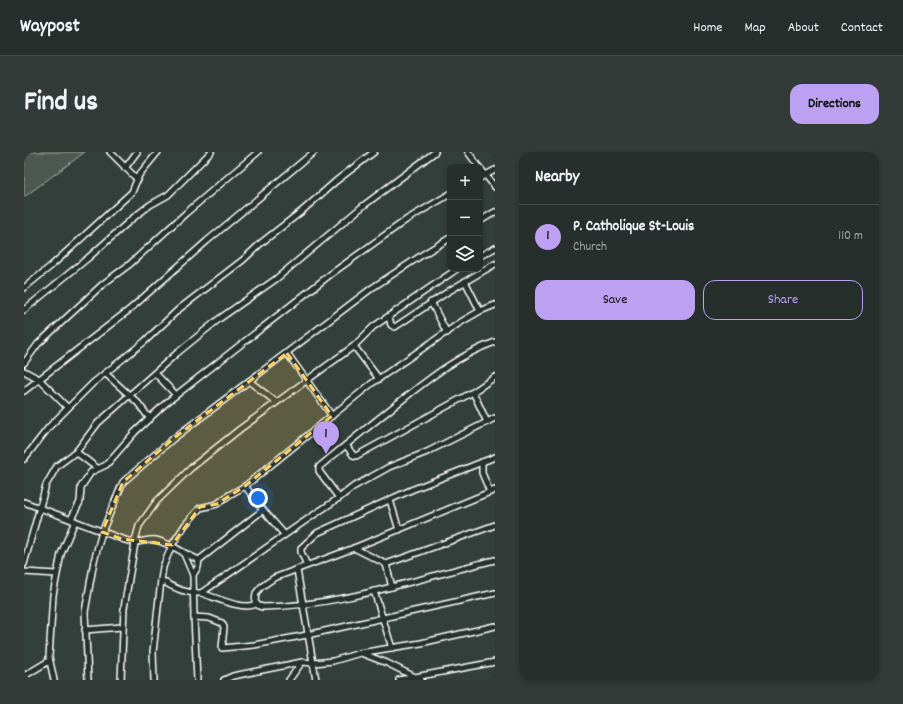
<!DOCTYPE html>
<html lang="en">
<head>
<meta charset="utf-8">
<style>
	:root { --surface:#262f2c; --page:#323b38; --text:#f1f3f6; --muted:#a4a9a9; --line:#424a48; --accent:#bca0f2 }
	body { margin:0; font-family:Dekko,sans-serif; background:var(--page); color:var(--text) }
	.controls { position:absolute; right:12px; top:12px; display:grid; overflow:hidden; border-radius:8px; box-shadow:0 2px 6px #0003 }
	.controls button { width:36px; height:36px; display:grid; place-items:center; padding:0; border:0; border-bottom:1px solid var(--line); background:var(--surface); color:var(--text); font:20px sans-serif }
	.you { position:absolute; left:234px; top:346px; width:14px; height:14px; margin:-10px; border:3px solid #fff; border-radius:50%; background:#1a73e8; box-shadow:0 0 0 6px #1a73e833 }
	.badge { display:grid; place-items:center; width:26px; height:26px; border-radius:50%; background:var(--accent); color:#111; font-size:13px; font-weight:700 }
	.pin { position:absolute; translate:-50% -33px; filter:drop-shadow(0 1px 2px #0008) }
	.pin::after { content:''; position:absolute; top:21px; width:14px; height:12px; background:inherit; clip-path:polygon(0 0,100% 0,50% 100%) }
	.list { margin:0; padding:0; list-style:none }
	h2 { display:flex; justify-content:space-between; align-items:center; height:52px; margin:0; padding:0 16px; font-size:17px }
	h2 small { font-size:13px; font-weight:400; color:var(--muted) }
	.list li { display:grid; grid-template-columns:26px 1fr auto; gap:12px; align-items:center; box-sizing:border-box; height:64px; padding:0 16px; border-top:1px solid var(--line) }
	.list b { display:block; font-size:15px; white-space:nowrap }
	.list p { margin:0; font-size:13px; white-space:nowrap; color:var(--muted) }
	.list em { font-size:13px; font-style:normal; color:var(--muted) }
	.actions { display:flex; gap:8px; padding:12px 16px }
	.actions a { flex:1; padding:9px 0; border:1px solid var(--accent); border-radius:12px; text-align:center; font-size:14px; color:var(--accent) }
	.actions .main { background:var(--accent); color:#111 }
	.icon { flex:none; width:22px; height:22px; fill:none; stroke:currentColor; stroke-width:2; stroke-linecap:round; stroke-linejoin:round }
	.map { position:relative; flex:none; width:471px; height:528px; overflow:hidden; border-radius:12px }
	header { display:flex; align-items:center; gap:24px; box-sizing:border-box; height:56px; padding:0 20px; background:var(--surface); border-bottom:1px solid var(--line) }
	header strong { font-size:19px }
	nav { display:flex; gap:22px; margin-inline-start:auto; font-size:14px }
	.intro { display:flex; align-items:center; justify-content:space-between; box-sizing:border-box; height:96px; padding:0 24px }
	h1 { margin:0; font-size:28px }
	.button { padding:10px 18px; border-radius:12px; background:var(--accent); color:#111; font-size:14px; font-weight:700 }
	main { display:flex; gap:24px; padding:0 24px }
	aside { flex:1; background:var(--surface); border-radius:12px; box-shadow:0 2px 6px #0003 }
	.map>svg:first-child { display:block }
	.green { fill:#4d5853; stroke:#a6aca9 }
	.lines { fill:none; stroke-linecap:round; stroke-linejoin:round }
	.street-casing { stroke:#fff; stroke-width:8 }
	.street { stroke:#26332d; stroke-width:5 }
	.marked { fill:#ffd166; fill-opacity:0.2; stroke:#ffd166; stroke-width:3; stroke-dasharray:8 5; stroke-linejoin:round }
</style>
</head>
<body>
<header>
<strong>Waypost</strong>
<nav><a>Home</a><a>Map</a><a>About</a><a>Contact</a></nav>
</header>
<div class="intro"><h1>Find us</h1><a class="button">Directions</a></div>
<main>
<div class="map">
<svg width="471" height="528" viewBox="0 0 471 528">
	<rect width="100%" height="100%" fill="#333f3a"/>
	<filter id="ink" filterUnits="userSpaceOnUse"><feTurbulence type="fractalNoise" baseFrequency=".025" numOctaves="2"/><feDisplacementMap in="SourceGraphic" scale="8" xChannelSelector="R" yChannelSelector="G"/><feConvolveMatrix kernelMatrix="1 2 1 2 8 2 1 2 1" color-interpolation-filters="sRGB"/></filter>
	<g filter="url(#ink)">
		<path class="green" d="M 0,0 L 61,0 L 0,45 Z"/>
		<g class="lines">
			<g class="street-casing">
				<g id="street">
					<path d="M 86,0 L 114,28"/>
					<path d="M 444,0 L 455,15"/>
					<path d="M 101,16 L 113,0"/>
					<path d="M 456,16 L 471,35"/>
					<path d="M 456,26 L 471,18"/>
					<path d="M 456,69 L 471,60"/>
					<path d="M 456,104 L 471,96"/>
					<path d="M 441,129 L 456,159"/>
					<path d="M 0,136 L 27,114 L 108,40 L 115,23 L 134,0"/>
					<path d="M 407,150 L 423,181"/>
					<path d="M 0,158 L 64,106 L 109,66 L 126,53 L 144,43 L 187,0"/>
					<path d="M 365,165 L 367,173 L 371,175 L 425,139 L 471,112"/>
					<path d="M 330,194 L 355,227"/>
					<path d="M 263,201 L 308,264"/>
					<path d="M 0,211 L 14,192 L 79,132 L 106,112 L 162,61 L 234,0"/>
					<path d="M 0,219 L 15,227 L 43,255"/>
					<path d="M 81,221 L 114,251 L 126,267"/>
					<path d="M 131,221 L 152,243"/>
					<path d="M 225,229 L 252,250"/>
					<path d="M 0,239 L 105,158 L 183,89 L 290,0"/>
					<path d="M 449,240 L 463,270"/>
					<path d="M 322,293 L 329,303 L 332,304 L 449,240 L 471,225"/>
					<path d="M 52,300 L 73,316"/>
					<path d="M 0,307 L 25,275 L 69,231 L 120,190 L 155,157 L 219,108 L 237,91 L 278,59 L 312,29 L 350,0"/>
					<path d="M 458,310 L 458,321 L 466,340"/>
					<path d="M 221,334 L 239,358"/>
					<path d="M 471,338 L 330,396 L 250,426 L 237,435 L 232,441 L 231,450 L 235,454 L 239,455 C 319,454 394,426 471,408"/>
					<path d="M 315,346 L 329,335 L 365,315 L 403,300 L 471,266"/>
					<path d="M 366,348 L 375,378"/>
					<path d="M 0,350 L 98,387 C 102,388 107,390 111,390 C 118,390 125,387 132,388 C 148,392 160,402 175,408"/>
					<path d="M 47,367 L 56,350 L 57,335 L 67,320 L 82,313 L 111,280 L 142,251 L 307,122 L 382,68 L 426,42"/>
					<path d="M 330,396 L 362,412 L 471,373"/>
					<path d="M 160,402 L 169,423 L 170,465 L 185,466 L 198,471 L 200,475 L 198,496 L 230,493 L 283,483 L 471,441"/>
					<path d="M 0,412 L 22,333 L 33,314 L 52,300 L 74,271 L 152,202 L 195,167 L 252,127 L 339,54 L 411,0"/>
					<path d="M 362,412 L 368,435"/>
					<path d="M 283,413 L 277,400 L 277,396 L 293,381 L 387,338 L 471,305"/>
					<path d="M 273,418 L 292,528"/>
					<path d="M 0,420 L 32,422"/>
					<path d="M 169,423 L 174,415 L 175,408 L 239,358 L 260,382"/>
					<path d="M 137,428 C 149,436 162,442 177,441 C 223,410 268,377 315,346 L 295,319 L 295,315 C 323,292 350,270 378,248 C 407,225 435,203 471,190"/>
					<path d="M 350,439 L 368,496"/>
					<path d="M 177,441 C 191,445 219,459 232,452"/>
					<path d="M 170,465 L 173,528"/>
					<path d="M 61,478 L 98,475"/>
					<path d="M 337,501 L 363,511 L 397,528"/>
					<path d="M 0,524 L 25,509"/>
					<path d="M 30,528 L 25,505 L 29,443 L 37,402 L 51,369"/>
					<path d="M 64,528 L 61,460 L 70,409 L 78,380 L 99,330 L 150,286 L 348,136 L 398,103 L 426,86"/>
					<path d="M 97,528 L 100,456 L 112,385 L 115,374 L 133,349 L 167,316 L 216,277 L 330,194 L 349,175 L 433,117"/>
					<path d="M 130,528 L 129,500 L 137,428 L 139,415 L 148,393 L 161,373 L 176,356 L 193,352 L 205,343 L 221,334 L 347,232 L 437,170 L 456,159 L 471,153"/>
					<path d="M 200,528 L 209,524 L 278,510"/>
					<path d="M 265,528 L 278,510 L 290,511 L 309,509 L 336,501 L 397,491 L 471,474"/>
					<path d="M 375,528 L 471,510"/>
				</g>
			</g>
			<use href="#street" class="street"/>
		</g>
	</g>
	<path class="marked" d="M 263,201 L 308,264 L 221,334 L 193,352 L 176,355 L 148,393 L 98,387 L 78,380 L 99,330 L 150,286 Z"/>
</svg>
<div class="controls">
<button>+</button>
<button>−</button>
<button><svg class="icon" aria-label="layers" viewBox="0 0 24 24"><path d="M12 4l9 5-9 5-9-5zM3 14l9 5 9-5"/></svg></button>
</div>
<div class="you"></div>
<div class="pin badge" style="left:302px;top:302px">1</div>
</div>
<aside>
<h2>Nearby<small></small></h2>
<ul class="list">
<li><span class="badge">1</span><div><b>P. Catholique St-Louis</b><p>Church</p></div><em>110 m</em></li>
</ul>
<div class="actions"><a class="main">Save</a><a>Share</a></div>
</aside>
</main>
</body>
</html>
